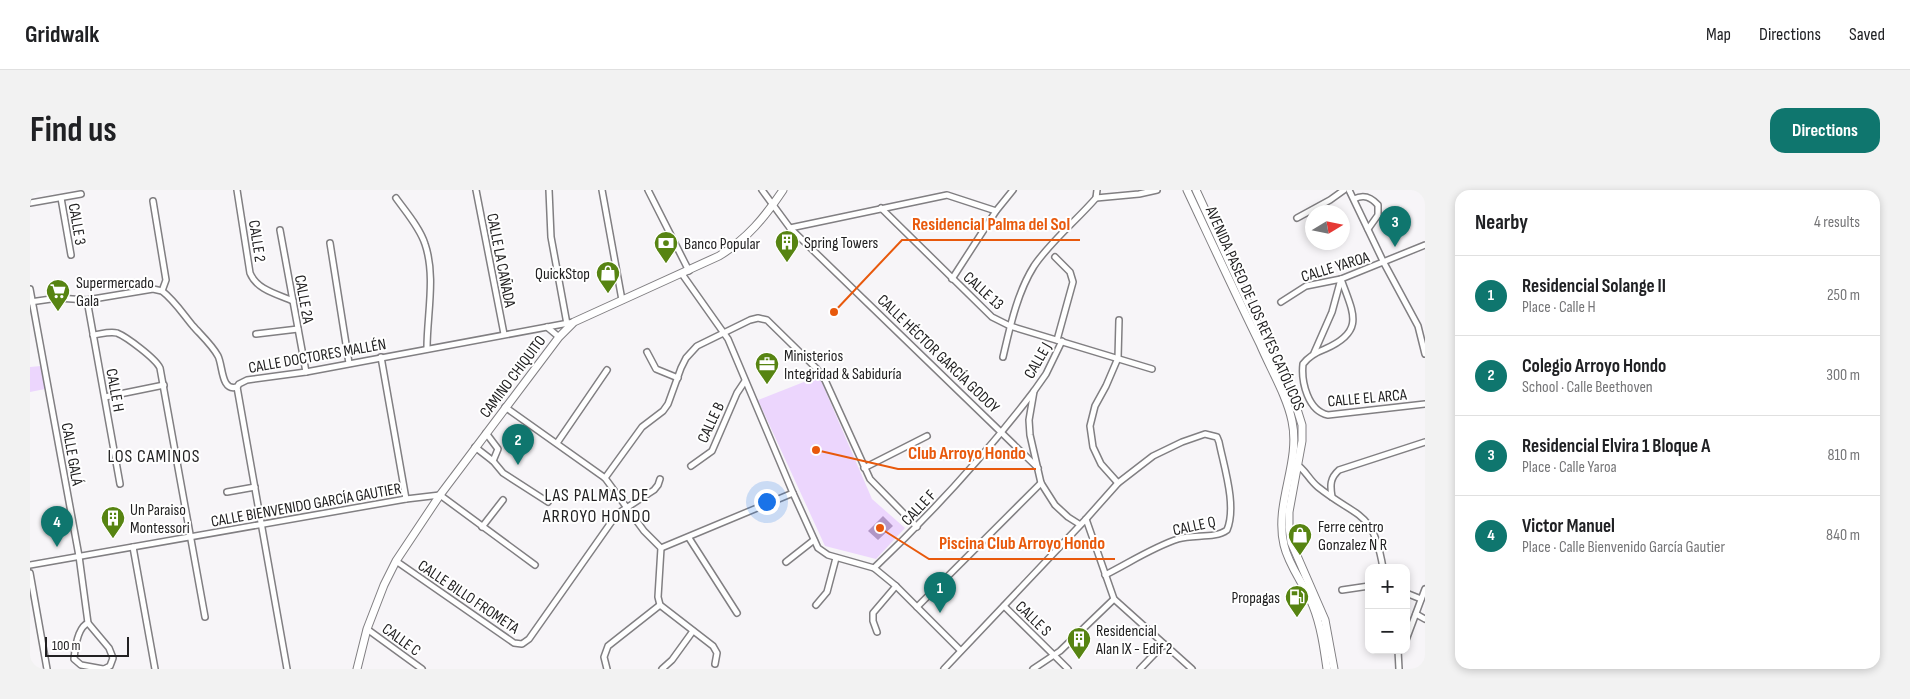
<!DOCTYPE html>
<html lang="en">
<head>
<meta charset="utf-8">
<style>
	:root { --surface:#fff; --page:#f2f2f2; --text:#202124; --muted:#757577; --line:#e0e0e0; --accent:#0f766e }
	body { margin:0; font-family:"Sofia Sans Condensed",sans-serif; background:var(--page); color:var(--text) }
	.controls { position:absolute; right:15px; bottom:15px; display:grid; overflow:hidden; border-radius:10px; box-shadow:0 2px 8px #0003 }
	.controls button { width:45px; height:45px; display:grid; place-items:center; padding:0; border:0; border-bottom:1px solid var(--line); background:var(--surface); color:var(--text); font:25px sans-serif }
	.compass { position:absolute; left:1275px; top:15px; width:45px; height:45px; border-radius:50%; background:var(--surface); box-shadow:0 2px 8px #0003; rotate:80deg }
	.scale { position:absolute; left:15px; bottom:12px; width:84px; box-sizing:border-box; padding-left:5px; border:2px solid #222122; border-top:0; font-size:14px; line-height:18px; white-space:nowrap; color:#222122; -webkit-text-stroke:4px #fff; paint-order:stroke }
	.you { position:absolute; left:736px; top:311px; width:18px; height:18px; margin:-12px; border:4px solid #fff; border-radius:50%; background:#1a73e8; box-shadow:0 0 0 8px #1a73e833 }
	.badge { display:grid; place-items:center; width:32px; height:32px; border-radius:50%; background:var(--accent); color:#fff; font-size:16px; font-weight:700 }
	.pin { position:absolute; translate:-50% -41px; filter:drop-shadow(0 1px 2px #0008) }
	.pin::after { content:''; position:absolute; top:26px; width:18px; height:15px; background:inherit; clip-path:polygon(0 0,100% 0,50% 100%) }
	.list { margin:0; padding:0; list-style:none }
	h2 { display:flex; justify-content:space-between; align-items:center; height:65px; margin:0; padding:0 20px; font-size:21px }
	h2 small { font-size:16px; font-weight:400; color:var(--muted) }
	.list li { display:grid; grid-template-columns:32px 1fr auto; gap:15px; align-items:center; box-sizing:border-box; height:80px; padding:0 20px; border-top:1px solid var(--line) }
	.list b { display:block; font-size:19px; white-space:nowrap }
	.list p { margin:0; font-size:16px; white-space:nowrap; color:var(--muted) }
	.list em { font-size:16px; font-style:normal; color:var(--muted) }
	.map { position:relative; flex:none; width:1395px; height:479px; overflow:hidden; border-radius:15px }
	header { display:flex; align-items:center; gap:30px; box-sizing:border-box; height:70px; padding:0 25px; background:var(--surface); border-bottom:1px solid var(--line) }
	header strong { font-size:24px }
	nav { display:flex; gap:28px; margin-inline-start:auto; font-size:18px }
	.intro { display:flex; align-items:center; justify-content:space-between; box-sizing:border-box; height:120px; padding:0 30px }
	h1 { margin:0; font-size:35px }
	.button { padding:12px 22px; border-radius:15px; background:var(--accent); color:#fff; font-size:18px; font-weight:700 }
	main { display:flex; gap:30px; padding:0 30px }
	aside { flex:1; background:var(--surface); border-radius:15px; box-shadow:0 2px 8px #0003 }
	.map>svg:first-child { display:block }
	.green { fill:#ecd6fd }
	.water { fill:#b196c5 }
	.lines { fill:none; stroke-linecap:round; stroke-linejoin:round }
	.minor-casing { stroke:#817f82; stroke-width:8 }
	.secondary-casing { stroke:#817f82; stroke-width:9 }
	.minor { stroke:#fff; stroke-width:5 }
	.secondary { stroke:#fff; stroke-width:7 }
	.labels { text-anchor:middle; stroke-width:4; stroke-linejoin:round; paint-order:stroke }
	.street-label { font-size:16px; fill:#222122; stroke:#fff }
	.poi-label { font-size:16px; fill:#222122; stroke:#fff; text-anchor:start }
	.neighbourhood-label { font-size:18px; letter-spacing:1px; fill:#222122; stroke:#fff }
	.leader { fill:none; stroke:#e8590c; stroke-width:2 }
	.callout-dot { fill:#e8590c; stroke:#fff; stroke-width:2 }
	.callout-label { font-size:18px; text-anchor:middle; font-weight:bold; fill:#e8590c; stroke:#fff; stroke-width:4; stroke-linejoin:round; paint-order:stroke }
</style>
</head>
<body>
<header>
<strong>Gridwalk</strong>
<nav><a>Map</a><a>Directions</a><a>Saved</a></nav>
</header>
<div class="intro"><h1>Find us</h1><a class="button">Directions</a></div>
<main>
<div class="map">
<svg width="1395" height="479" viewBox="0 0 1395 479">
	<rect width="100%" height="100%" fill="#f7f5f8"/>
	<g class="green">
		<path d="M 11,176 L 15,199 L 0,202 L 0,177 Z"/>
		<path d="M 789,186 L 842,309 L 875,338 L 846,369 L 795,356 L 728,210 Z"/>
	</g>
	<path class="water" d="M 853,326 L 863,336 L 848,350 L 838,341 Z"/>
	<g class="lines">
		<g class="minor-casing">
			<g id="minor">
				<path d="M 207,0 L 220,83 C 227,100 247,104 263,111"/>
				<path d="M 446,0 L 474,144"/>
				<path d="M 519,0 L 521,47 L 537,134"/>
				<path d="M 572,0 L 592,110"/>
				<path d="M 618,0 L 659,81"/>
				<path d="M 732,0 L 760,38 L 1008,278"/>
				<path d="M 1319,0 L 1354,73 L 1388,136 L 1395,164"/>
				<path d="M 31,8 L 41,65"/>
				<path d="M 366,8 C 376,22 390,38 395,54 C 406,86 397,125 397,158"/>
				<path d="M 1066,8 L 1109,4 L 1127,0"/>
				<path d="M 1324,9 C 1334,4 1341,7 1348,15 L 1348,25 L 1338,39"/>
				<path d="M 123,11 L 136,90 L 132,101"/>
				<path d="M 0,13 L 51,4"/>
				<path d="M 851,18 L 962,127 L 980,136 L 1122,179"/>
				<path d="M 1267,28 L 1300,10 L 1314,0"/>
				<path d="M 760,38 L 917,5 L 966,21"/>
				<path d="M 250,40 L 276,182"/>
				<path d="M 300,53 L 319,173"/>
				<path d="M 1025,67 L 1040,82 L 1043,92 L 1027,150"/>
				<path d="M 652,84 L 698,149 L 763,303 L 788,358 L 798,365 L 844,378 L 866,396 L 930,460"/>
				<path d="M 922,89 L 966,21 L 983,0"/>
				<path d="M 1311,89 C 1323,123 1336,141 1295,159 C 1287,162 1279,166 1273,174 C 1271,192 1278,221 1298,225 L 1395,214"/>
				<path d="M 0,99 L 49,366 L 58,433 L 79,458 L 83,468 L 80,476 L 74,479"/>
				<path d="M 57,110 L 90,294"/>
				<path d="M 0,112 L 28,108 L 57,110 L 123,99 L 132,101 C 144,110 153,124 163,136 C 171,145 182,155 188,166 C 193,176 191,202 207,197 L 209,194 L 217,190 L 276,182 L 544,132"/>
				<path d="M 1251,112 L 1276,96 L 1311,89 L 1395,55"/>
				<path d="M 517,137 L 529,147"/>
				<path d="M 226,144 L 268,139"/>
				<path d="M 63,145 C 71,144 80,141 87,143 C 97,147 126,169 130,178 L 175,427"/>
				<path d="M 1032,151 L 1016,184 L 1004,201 L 999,230 L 1000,245 L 1011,293 L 1025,315 L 1038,327 L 1049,334"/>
				<path d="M 617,162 L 626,179 L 648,188"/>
				<path d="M 1284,163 L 1302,122 L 1311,89"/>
				<path d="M 351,167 L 376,309"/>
				<path d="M 973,167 C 980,137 987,103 1004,76 C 1020,52 1047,30 1066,8 L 1067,0"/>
				<path d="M 207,197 L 257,479"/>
				<path d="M 75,207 L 134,195"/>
				<path d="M 475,217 L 575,288 L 614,341 L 631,358 L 628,407 L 630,415 L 683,456 L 687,463 L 685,474"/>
				<path d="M 456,243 L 468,259 L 463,271"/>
				<path d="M 527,253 L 577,180"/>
				<path d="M 445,257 L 463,271 L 473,283 L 518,312"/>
				<path d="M 1266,274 C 1275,279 1279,290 1288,297 C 1328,329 1343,319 1353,378"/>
				<path d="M 661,276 L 682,261 L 707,203 L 715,191"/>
				<path d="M 834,278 L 897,246"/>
				<path d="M 575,288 L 612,237 L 633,221 L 638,214 L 651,178 L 656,168 L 667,156 L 720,130 L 728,128 L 737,130 L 786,178 L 795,190 L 840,289 L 887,337"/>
				<path d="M 1088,293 L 1071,274 L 1063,257 L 1060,236 L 1065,216 L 1076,196 L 1088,168 L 1089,130"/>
				<path d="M 197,302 L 225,297"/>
				<path d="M 1302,307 C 1300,295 1300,288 1309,280 L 1395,252"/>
				<path d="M 1056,329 L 1084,409 L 1162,479"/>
				<path d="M 452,337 L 473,310"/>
				<path d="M 659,348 L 707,423"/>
				<path d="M 103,357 L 125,479"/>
				<path d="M 631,358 L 763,303"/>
				<path d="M 366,371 L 484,453 L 492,454 L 499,449 L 587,324 L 624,300 L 628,295 L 630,289"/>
				<path d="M 756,372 L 784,350"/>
				<path d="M 0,375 L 376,309 L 410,305 L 505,375"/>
				<path d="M 844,378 C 902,323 956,264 1004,201"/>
				<path d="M 0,383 L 17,479"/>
				<path d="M 1312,400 L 1339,396"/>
				<path d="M 1376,403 L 1391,409"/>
				<path d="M 786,415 L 797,402 L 806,368"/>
				<path d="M 974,416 L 1038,479"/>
				<path d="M 887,417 L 1011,293"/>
				<path d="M 1386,424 L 1395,429"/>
				<path d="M 58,433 C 48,437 45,458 44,469 L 51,475 L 73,479"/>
				<path d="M 337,439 L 392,479"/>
				<path d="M 847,442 L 843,431 L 843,423 L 866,396"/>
				<path d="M 1376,450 L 1395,399"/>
				<path d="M 1368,460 L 1369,479"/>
				<path d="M 577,479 L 574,467 L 578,456 L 630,415"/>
				<path d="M 632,479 L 642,470 L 663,441"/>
				<path d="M 914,479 L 1056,329 L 1088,293 L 1123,266 L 1152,252 L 1175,244 L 1187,247 L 1189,252 C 1194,277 1207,316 1197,340 C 1185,349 1163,344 1148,349 C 1123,357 1099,373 1075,385"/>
				<path d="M 1003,479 L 1030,461 L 1084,409"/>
				<path d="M 1110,479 L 1134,454"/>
			</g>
		</g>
		<g class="secondary-casing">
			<g id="secondary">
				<path d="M 1157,0 C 1181,51 1205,103 1230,154 C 1240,178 1257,206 1262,231 C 1271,273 1244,313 1254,355 C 1259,377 1275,395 1283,416 C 1291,436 1294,458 1297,479"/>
				<path d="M 1166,0 L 1267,219 L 1272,235 L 1272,251 L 1259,322 L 1259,337 L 1261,352 L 1295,430 L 1304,479"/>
				<path d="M 327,479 L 337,439 L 354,395 L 366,371 L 410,305 L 529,147 L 544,132 L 689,66 C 717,49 735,27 753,0"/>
			</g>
		</g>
		<use href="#minor" class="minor"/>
		<use href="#secondary" class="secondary"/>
	</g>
	<defs>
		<g id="building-pin" transform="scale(1.25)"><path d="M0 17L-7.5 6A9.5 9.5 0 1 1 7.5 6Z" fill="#578412" stroke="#fff"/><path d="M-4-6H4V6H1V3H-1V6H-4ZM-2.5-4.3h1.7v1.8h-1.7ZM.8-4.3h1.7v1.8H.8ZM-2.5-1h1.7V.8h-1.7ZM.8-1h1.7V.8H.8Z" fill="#fff"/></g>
		<g id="bank-pin" transform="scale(1.25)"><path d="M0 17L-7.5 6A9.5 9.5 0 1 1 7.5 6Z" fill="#578412" stroke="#fff"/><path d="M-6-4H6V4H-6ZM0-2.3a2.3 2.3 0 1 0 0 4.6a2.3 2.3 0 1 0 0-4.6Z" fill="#fff"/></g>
		<g id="shop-pin" transform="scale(1.25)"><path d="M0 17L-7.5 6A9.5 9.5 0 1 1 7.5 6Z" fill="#578412" stroke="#fff"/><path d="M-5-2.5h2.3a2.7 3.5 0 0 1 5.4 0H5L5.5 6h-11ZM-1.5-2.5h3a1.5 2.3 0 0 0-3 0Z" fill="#fff"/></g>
		<g id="supermarket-pin" transform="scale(1.25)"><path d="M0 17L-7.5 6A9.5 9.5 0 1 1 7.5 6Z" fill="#578412" stroke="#fff"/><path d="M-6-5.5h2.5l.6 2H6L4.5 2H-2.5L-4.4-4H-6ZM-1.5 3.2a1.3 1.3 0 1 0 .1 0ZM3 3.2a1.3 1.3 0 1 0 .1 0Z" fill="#fff"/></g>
		<g id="office-pin" transform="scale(1.25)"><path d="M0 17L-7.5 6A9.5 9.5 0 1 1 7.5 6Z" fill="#578412" stroke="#fff"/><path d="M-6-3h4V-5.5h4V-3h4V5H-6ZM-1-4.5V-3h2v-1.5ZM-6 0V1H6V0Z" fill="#fff"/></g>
		<g id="fuel-pin" transform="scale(1.25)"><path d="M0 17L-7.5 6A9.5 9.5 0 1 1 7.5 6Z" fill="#578412" stroke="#fff"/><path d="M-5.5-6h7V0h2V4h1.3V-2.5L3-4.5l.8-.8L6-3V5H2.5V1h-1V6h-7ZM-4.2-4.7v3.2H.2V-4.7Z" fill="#fff"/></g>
	</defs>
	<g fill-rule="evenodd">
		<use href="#building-pin" x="757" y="52"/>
		<use href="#bank-pin" x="636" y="53"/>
		<use href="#shop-pin" x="578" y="83"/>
		<use href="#supermarket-pin" x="28" y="101"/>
		<use href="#office-pin" x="737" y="174"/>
		<use href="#building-pin" x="83" y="328"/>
		<use href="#shop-pin" x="1270" y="345"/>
		<use href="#fuel-pin" x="1267" y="407"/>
		<use href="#building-pin" x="1049" y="449"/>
	</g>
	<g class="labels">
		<g class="street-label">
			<text transform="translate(48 34) rotate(80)" y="6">CALLE 3</text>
			<text transform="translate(228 51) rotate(81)" y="6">CALLE 2</text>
			<text transform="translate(472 70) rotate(79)" y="6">CALLE LA CAÑADA</text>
			<text transform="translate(1305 76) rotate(-17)" y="6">CALLE YAROA</text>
			<text transform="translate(954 100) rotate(42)" y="6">CALLE 13</text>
			<text transform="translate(275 109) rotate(80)" y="6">CALLE 2A</text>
			<text transform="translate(1226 118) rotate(66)" y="6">AVENIDA PASEO DE LOS REYES CATÓLICOS</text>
			<text transform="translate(909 163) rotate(44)" y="6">CALLE HÉCTOR GARCÍA GODOY</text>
			<text transform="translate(287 165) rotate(-10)" y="6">CALLE DOCTORES MALLÉN</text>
			<text transform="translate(1007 170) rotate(-60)" y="6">CALLE J</text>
			<text transform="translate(482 186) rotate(-53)" y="6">CAMINO CHIQUITO</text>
			<text transform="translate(86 200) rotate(80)" y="6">CALLE H</text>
			<text transform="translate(1337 207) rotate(-5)" y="6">CALLE EL ARCA</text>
			<text transform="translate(680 232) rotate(-65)" y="6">CALLE B</text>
			<text transform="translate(43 264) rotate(80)" y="6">CALLE GALÁ</text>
			<text transform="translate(276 314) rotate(-10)" y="6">CALLE BIENVENIDO GARCÍA GAUTIER</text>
			<text transform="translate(888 317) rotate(-47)" y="6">CALLE F</text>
			<text transform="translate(1164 335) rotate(-12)" y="6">CALLE Q</text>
			<text transform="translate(439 406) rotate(34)" y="6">CALLE BILLO FROMETA</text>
			<text transform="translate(1004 428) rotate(44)" y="6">CALLE S</text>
			<text transform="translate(372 449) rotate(36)" y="6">CALLE C</text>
		</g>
		<g class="poi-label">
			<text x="774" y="58">Spring Towers</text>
			<text x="654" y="59">Banco Popular</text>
			<text x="560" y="89" text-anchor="end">QuickStop</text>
			<text x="46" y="98">Supermercado<tspan x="46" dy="18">Gala</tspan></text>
			<text x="754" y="171">Ministerios<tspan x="754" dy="18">Integridad &amp; Sabiduría</tspan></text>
			<text x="100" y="325">Un Paraiso<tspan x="100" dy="18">Montessori</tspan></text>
			<text x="1288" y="342">Ferre centro<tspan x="1288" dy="18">Gonzalez N R</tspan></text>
			<text x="1250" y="413" text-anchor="end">Propagas</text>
			<text x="1066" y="446">Residencial<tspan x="1066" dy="18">Alan IX - Edif 2</tspan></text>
		</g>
		<g class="neighbourhood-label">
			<text x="124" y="272">LOS CAMINOS</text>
			<text x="567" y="311">LAS PALMAS DE<tspan x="567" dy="21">ARROYO HONDO</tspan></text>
		</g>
	</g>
	<path class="leader" d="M804 122L872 50H1050M786 260L868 279H1006M850 338L899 369H1085"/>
	<g class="callout-dot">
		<circle cx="804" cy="122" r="5"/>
		<circle cx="786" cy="260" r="5"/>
		<circle cx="850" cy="338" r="5"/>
	</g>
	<g class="callout-label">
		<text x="961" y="40">Residencial Palma del Sol</text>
		<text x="937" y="269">Club Arroyo Hondo</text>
		<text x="992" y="359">Piscina Club Arroyo Hondo</text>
	</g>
</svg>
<div class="controls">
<button>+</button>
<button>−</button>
</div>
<svg class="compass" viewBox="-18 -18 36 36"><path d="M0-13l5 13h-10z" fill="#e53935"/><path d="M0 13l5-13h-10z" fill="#757577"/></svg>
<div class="scale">100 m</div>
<div class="you"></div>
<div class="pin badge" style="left:910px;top:423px">1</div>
<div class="pin badge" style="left:488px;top:275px">2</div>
<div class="pin badge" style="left:1365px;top:57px">3</div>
<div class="pin badge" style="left:27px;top:357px">4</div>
</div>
<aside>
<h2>Nearby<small>4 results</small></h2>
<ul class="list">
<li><span class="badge">1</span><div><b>Residencial Solange II</b><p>Place · Calle H</p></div><em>250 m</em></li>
<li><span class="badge">2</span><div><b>Colegio Arroyo Hondo</b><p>School · Calle Beethoven</p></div><em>300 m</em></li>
<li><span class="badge">3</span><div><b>Residencial Elvira 1 Bloque A</b><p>Place · Calle Yaroa</p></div><em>810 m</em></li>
<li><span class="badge">4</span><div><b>Victor Manuel</b><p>Place · Calle Bienvenido García Gautier</p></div><em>840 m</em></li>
</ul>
</aside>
</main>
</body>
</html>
